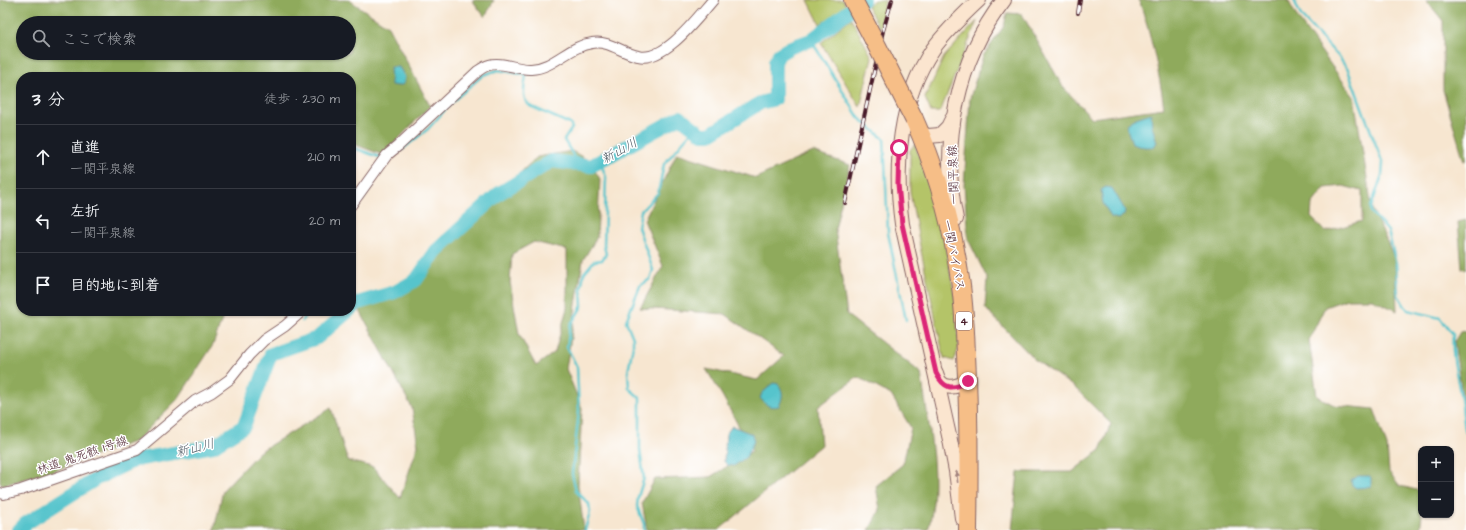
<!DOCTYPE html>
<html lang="ja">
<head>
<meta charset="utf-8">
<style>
	:root { --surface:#171b24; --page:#242831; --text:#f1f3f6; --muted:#9ea1a6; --line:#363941 }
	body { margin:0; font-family:"Architects Daughter","Klee One",sans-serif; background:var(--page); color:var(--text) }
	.controls { position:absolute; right:12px; bottom:12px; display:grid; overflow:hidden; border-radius:8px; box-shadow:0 1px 3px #0004 }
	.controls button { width:36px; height:36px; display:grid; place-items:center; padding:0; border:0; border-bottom:1px solid var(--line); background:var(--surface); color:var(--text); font:20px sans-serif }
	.stop { position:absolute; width:12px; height:12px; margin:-9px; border:3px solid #db2777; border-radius:50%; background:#fff }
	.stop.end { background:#db2777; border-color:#fff; box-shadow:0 1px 4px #0008 }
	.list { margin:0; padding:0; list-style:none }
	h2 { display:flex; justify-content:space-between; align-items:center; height:52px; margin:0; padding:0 16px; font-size:17px }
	h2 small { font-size:13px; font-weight:400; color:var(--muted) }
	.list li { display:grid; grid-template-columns:26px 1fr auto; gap:12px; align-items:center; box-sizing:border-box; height:64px; padding:0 16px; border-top:1px solid var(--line) }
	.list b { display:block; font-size:15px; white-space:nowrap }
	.list p { margin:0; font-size:13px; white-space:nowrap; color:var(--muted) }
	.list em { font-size:13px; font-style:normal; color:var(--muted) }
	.icon { flex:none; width:22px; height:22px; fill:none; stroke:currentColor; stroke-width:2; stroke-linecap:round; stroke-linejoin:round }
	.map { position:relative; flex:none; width:1466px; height:530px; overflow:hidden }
	.search { position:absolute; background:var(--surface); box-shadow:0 1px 3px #0004; left:16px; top:16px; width:340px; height:44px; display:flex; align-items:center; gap:10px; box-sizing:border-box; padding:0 14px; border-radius:22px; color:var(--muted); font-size:15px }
	.panel { position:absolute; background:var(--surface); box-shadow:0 1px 3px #0004; left:16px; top:72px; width:340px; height:244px; border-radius:16px }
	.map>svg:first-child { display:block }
	.green { fill:#b4c467; stroke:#7f7249 }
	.forest { fill:#8faa5c; stroke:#6c6444; fill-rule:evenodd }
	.water { fill:#56c4cc; stroke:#50727c }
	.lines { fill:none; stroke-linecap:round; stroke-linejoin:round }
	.stream { stroke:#56c4cc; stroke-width:2.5 }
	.river { stroke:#56c4cc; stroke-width:14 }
	.street-casing { stroke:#876565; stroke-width:12 }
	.secondary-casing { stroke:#876565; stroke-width:16 }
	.highway-casing { stroke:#876565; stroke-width:20 }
	.street { stroke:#fff; stroke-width:10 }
	.secondary { stroke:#fbe5cf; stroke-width:14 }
	.highway { stroke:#f6be87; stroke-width:18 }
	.rail-casing { stroke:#4a1f2b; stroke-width:4 }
	.rail { stroke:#fff; stroke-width:2.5; stroke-dasharray:8; stroke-linecap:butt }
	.highway-bridge-casing { stroke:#876565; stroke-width:20; stroke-linecap:butt }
	.highway-bridge { stroke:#f6be87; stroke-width:18 }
	.oneway { fill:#a2827d }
	.route { stroke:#db2777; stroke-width:5 }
	.labels { text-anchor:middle; stroke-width:3; stroke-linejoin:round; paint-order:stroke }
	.shield { fill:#fff; stroke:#80626b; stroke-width:1 }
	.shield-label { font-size:11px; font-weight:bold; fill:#4a1f2b }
	.street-label { font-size:12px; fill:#4a1f2b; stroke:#fff }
	.water-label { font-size:13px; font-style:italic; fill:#4e5963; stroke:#fff }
</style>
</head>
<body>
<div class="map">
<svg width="1466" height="530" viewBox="0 0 1466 530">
	<rect width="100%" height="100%" fill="#fff"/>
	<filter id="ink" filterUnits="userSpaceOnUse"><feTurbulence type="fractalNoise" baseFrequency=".025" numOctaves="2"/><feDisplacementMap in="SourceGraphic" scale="8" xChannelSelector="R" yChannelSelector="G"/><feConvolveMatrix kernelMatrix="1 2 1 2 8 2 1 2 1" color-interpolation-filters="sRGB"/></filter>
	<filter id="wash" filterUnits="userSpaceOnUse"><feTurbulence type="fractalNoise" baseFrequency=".012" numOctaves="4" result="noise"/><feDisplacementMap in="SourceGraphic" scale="16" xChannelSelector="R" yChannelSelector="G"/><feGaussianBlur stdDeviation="0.9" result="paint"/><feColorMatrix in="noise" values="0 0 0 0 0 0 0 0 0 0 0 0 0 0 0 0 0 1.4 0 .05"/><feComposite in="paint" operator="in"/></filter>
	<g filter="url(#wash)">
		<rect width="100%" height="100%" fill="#f7e6d0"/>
		<g class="green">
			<path d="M 808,0 L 843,0 L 847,7 L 820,24 Z"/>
			<path d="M 874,0 L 885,0 L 880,29 L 867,6 Z"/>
			<path d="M 851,18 L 872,57 L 860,107 L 821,43 Z"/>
			<path d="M 977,21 L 940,112 L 931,112 L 925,98 L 944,57 Z"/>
			<path d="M 915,144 L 941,222 L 955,298 L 959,347 L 954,361 L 944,358 L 921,251 L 910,192 L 910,150 Z"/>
		</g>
		<g class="forest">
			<path d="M 0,0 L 349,0 L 388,26 L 430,106 L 383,155 L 351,143 L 351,77 L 21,77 L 21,311 L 225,311 L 213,345 L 178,399 L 136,441 L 53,471 L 3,485 L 0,483 ZM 23,23 L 349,23 L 349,53 L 23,53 Z"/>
			<path d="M 472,0 L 494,0 L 485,17 Z"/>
			<path d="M 1139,0 L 1288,0 L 1298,19 L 1354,97 L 1372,209 L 1395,259 L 1397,311 L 1372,299 L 1347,299 L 1325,307 L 1309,340 L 1317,396 L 1334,405 L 1374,409 L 1387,446 L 1389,472 L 1400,486 L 1421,491 L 1421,515 L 1422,515 L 1420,530 L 1012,530 L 1018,472 L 1072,472 L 1100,450 L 1111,424 L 1074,387 L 1035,360 L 985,308 L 987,278 L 968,239 L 964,185 L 970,98 L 983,56 L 1004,26 L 1007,13 L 1022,14 L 1063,87 L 1092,118 L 1164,108 C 1159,71 1151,35 1139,0 ZM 1343,186 L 1362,191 L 1362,221 L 1325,232 L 1311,217 L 1312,204 L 1325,188 Z"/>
			<path d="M 1426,0 L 1466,0 L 1466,160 L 1464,161 L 1443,90 L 1443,21 Z"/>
			<path d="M 572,151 L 589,161 L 600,179 L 597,237 L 583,260 L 566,369 L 582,408 L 578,485 L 584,530 L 214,530 L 223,490 L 259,452 L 331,408 L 348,461 L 373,467 L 400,498 L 418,445 L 412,408 L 358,307 L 409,289 L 434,250 L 499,198 L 518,175 L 537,157 ZM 534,242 L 567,250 L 567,308 L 555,352 L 536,366 L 519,334 L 510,282 L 512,254 Z"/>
			<path d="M 813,152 L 850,165 L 835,229 L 847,315 L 921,373 C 928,422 942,482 928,530 L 869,530 L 880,510 L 876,486 L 903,464 L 911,428 L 891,395 L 858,377 L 818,407 L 821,445 L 719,530 L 647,530 L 642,503 L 655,479 L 710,477 L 752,451 L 723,397 L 706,369 L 757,380 L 784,356 L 725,314 L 640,308 L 663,266 L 644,220 L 677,153 L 756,178 Z"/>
			<path d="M 1466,220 L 1466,270 L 1462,268 L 1458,222 Z"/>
			<path d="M 1466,331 L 1466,418 L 1454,342 L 1460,332 Z"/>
		</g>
		<g class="water">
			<path d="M 390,67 L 399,67 L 405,77 L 404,84 L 398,86 L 391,85 Z"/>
			<path d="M 1151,113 L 1152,126 L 1157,142 L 1154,147 L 1144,147 L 1132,143 L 1128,132 L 1127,124 L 1136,118 Z"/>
			<path d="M 1106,187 L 1112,188 L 1125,210 L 1124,215 L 1118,219 L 1111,217 L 1103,203 L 1101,190 Z"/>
			<path d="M 774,383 L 778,384 C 784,391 783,398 779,406 C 769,408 767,406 760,398 L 762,393 Z"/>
			<path d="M 732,426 L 752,434 L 754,441 L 746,457 L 734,466 L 727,465 L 724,461 L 726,434 Z"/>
			<path d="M 1358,476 L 1370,476 L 1371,478 L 1371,487 L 1356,488 L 1352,485 L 1351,481 Z"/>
		</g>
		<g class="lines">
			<g class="stream">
				<path d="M 1294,0 L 1301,16 L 1338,56 L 1348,70 L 1383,164 L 1382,175 L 1371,207 L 1371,212 L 1388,231 L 1396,263 L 1398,295 L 1404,305 L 1408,310 L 1440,318 L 1453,334 C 1451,356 1458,378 1461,399 C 1463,410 1463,421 1466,433"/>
				<path d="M 811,40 L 859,118 L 884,139 L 888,233 L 906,320"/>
				<path d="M 351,147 L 382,158"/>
				<path d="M 399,152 L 428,129 L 453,101 L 483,75 L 498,70 L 526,75 C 525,86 520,98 530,106 L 570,124 L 572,128 L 564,140 L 573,155 L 574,164"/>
				<path d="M 351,213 L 357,208 L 374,181"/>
				<path d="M 302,321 L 307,311"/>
				<path d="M 585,530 L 590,512 L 589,504 L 576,491 L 572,474 L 579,411 L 577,367 L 567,347 L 570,326 L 582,306 L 581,289 L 584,273 L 594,261 L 602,260 L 606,254 L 604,246 L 606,177 L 600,161"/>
				<path d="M 644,530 L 644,524 L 637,506 L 638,497 L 644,478 L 640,450 L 640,398 L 629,388 L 628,372 L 633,345 L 633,338 L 626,321 L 640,286 L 650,279 L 653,270 L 638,227 L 641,211 L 658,193 L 664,164 L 694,129"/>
			</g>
			<g class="river">
				<path d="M 351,309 L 358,303 L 395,292 L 416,280 L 436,251 L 498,194 L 552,161 L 591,166 L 680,117 L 702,134 L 710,134 L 760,103 L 775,99 L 775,62 L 779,54 L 791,47 L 811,40 L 863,0"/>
				<path d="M 19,530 L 25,524 L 96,479 L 135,460 L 213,446 L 244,426 L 271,354 L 317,338 L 349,311"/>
			</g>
		</g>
	</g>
	<g filter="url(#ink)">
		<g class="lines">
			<g class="street-casing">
				<g id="street">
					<path d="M 351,205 L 387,155 L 398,146 L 478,71 C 481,69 485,66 489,65 C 502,61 517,70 531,69 C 554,68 569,46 592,43 C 609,40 622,53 638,56 C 664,63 698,17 713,0"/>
					<path d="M 0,493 L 4,494 L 21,490 L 137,450 L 195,401 L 212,392 L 230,379 L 249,355 L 264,340 L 285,326 L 302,311"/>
				</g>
			</g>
			<g class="secondary-casing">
				<g id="secondary">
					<path d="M 920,133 L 928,136 L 940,135 L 948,127 L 952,119"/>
					<path d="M 956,219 C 940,144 957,60 1004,0"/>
					<path d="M 936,373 C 937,376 938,380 940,382 C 947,391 961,385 968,381"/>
					<path d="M 962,518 L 956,471 L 950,440 L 902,224 C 894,166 899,99 933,49 C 946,31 963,15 979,0"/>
				</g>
			</g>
			<g class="highway-casing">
				<g id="highway">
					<path d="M 853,0 L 873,38"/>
					<path d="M 914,119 C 936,168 951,220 959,273 C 964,300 965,327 966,354 C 969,413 969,471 968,530"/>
				</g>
			</g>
			<use href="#street" class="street"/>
			<use href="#secondary" class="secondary"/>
			<use href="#highway" class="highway"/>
			<g class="rail-casing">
				<g id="rail">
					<path d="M 1078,13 L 1080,0"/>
					<path d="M 845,203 L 883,31 L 892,0"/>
				</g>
			</g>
			<use href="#rail" class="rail"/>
			<g class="highway-bridge-casing">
				<path id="highway-bridge" d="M 873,38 L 914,119"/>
			</g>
			<use href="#highway-bridge" class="highway-bridge"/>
		</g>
		<defs><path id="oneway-solid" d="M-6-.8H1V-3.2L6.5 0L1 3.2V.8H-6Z"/></defs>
		<use class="oneway" href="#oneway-solid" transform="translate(957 477) rotate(-97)"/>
	</g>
	<g class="lines" filter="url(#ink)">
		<path class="route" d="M 899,148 L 898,184 L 902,224 L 936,373 C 944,389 952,391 968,381"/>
	</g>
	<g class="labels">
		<rect class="shield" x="956" y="312" width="16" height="18" rx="3"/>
		<g class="shield-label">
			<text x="964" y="325">4</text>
		</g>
		<g class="street-label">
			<text transform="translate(953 175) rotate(-92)" y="4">一関平泉線</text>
			<text transform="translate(954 255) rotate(79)" y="4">一関バイパス</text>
			<text transform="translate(82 455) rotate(-19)" y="4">林道 鬼死骸 1号線</text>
		</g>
		<g class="water-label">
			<text transform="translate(619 150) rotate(-29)" y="5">新山川</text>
			<text transform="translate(195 447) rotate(-14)" y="5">新山川</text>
		</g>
	</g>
</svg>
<div class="controls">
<button>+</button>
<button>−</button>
</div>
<div class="stop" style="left:899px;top:148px"></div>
<div class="stop end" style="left:968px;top:381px"></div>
<div class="search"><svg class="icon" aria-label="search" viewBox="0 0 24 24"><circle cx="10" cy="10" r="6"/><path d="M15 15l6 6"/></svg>ここで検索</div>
<section class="panel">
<h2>3 分<small>徒歩 · 230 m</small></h2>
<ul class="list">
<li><svg class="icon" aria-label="ahead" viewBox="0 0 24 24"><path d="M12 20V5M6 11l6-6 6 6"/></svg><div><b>直進</b><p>一関平泉線</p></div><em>210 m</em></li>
<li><svg class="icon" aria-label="left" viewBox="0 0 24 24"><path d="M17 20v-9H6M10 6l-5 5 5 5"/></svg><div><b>左折</b><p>一関平泉線</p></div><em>20 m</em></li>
<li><svg class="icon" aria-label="arrive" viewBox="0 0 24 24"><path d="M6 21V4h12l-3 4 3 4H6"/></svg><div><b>目的地に到着</b></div></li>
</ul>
</section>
</div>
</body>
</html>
